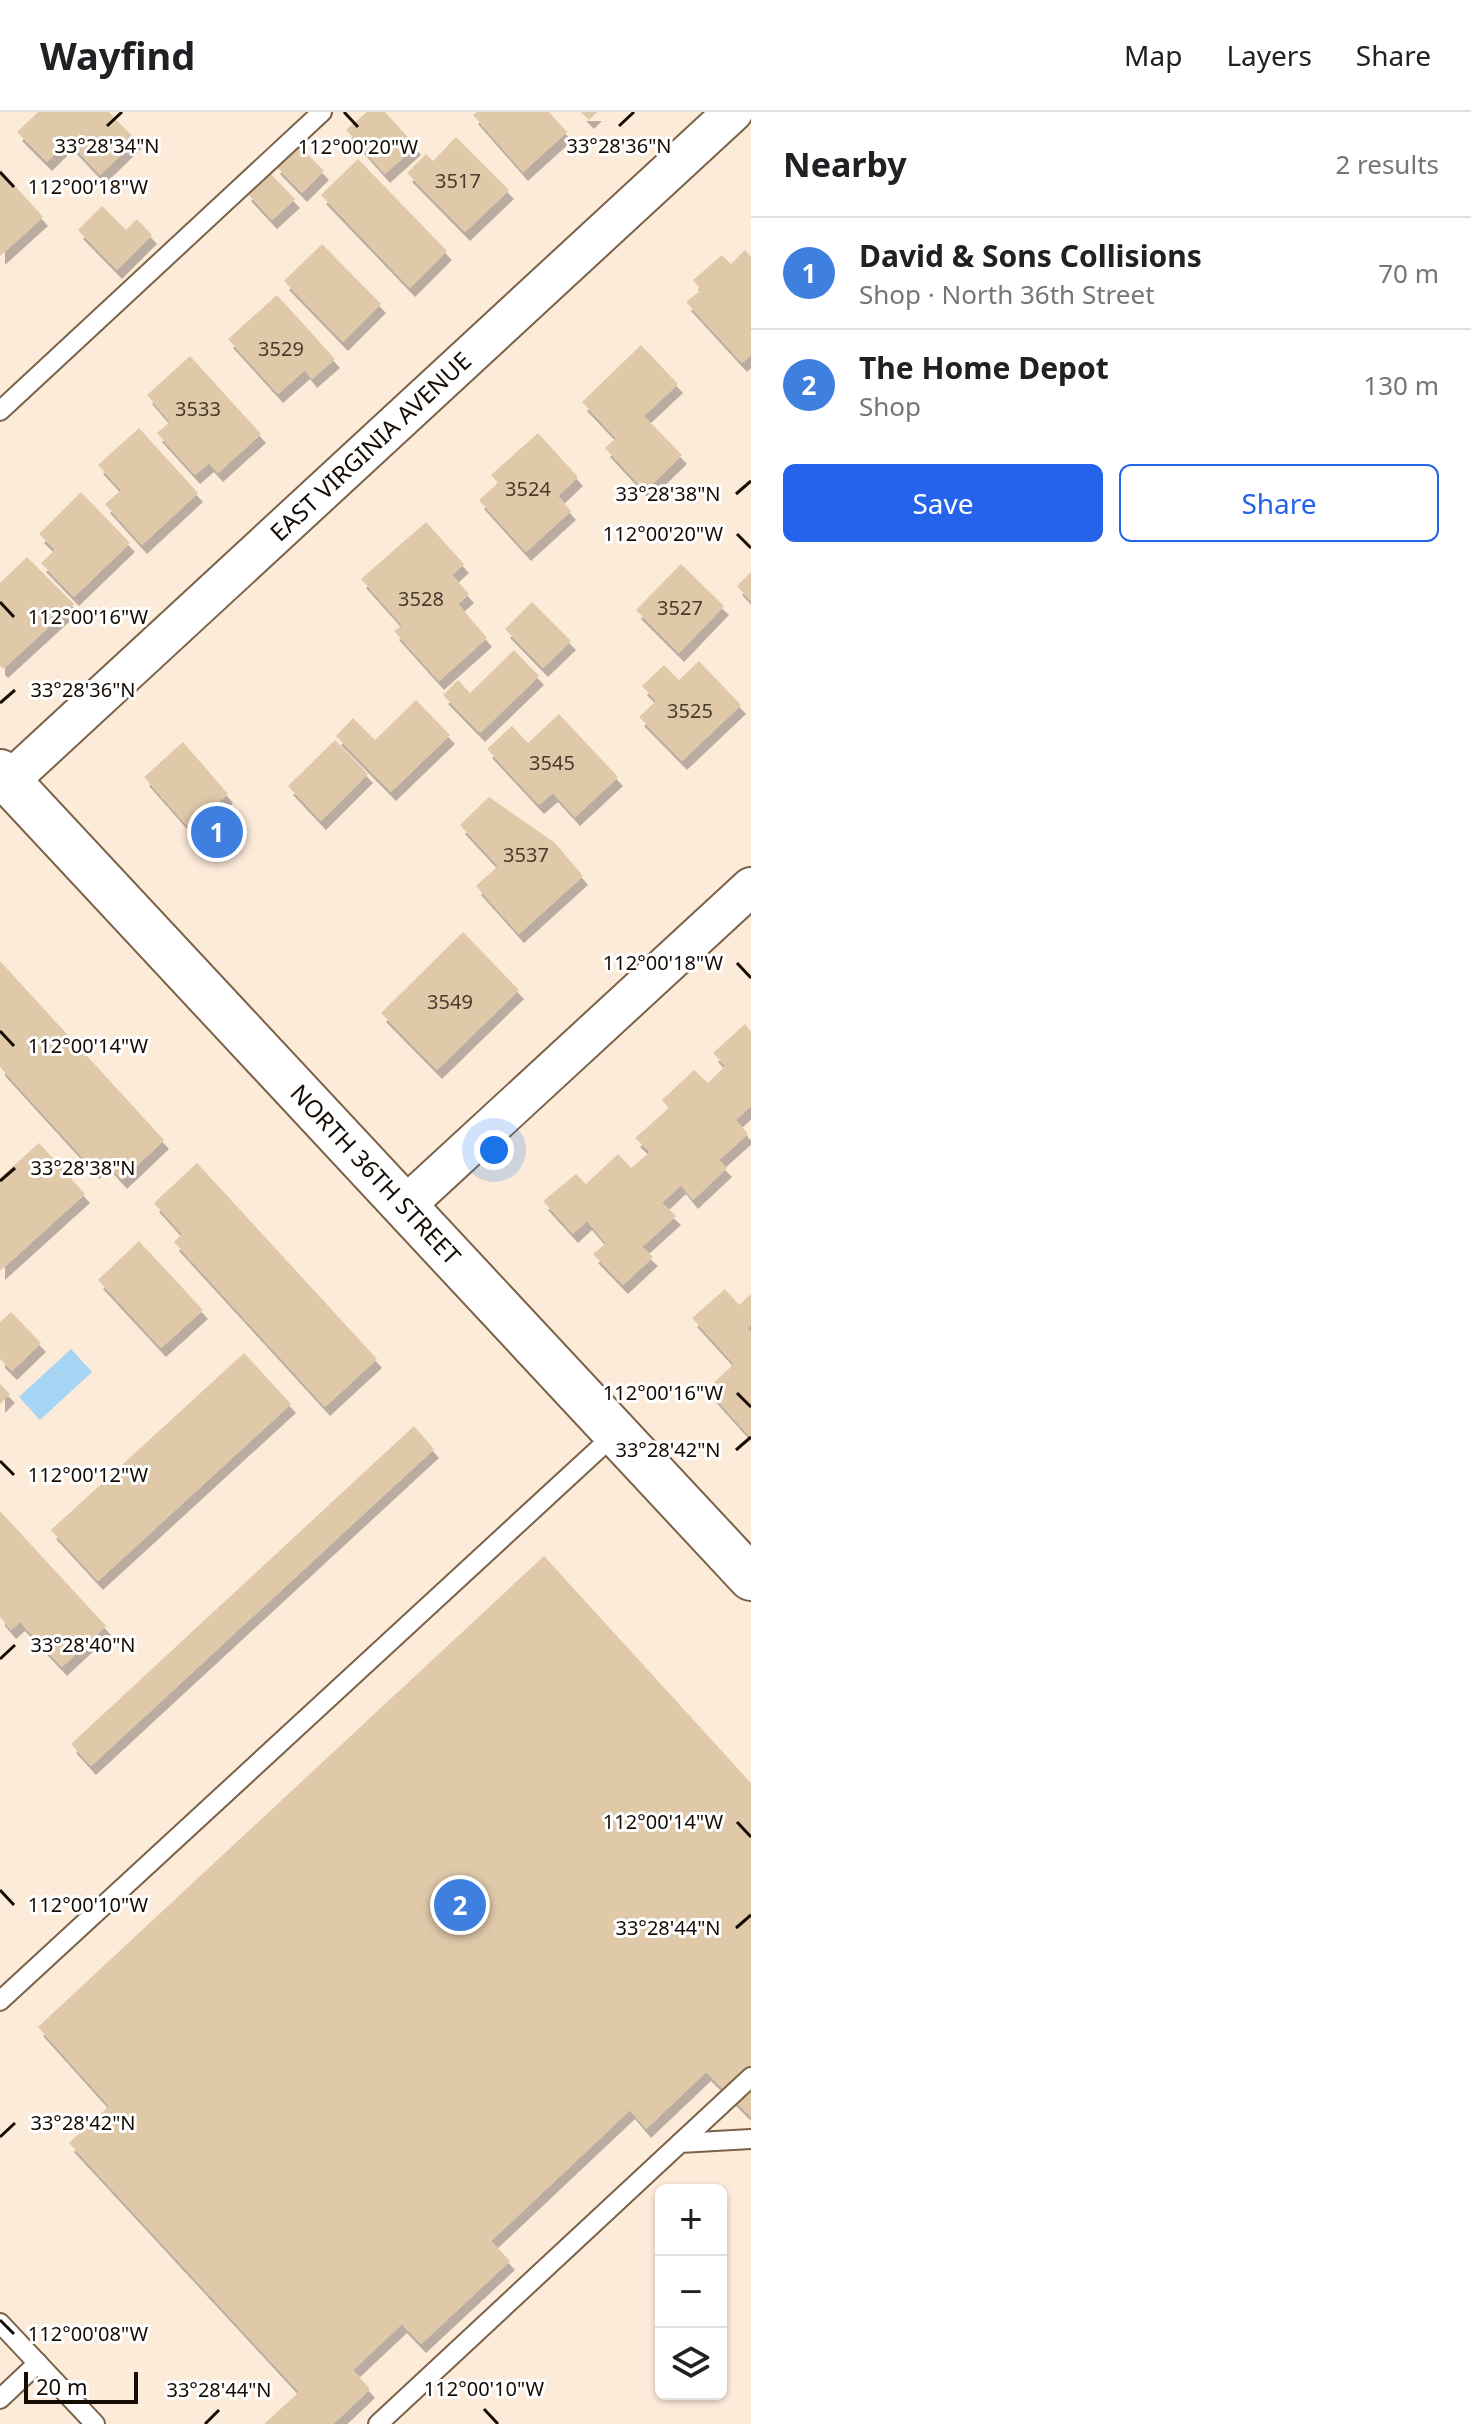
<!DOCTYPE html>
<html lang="en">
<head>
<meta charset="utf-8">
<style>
	:root { --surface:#fff; --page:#f2f2f2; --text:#202124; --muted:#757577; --line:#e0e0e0; --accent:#2563eb }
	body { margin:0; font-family:"Noto Sans",sans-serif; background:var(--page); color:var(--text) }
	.controls { position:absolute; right:24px; bottom:24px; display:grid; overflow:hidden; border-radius:12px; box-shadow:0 2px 6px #0004 }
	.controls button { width:72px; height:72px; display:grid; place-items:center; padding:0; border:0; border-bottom:2px solid var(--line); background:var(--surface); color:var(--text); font:40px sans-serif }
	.scale { position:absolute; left:24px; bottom:20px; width:114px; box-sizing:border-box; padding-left:8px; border:4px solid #150c04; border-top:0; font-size:22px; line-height:28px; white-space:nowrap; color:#150c04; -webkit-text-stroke:6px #fff; paint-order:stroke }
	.you { position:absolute; left:494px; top:1038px; width:28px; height:28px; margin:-20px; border:6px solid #fff; border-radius:50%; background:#1a73e8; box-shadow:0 0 0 12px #1a73e833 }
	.badge { display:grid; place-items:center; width:52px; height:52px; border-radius:50%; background:var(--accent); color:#fff; font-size:26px; font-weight:700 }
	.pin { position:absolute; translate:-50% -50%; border:4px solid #fff; box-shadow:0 2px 8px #0006 }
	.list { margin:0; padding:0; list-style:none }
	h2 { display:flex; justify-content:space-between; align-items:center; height:104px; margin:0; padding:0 32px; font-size:34px }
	h2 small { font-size:26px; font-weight:400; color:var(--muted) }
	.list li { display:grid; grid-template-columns:52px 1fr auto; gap:24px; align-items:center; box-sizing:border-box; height:112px; padding:0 32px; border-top:2px solid var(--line) }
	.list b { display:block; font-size:30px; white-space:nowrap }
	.list p { margin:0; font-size:26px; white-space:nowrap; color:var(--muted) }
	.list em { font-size:26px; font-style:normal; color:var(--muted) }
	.actions { display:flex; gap:16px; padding:24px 32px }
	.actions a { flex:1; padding:18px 0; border:2px solid var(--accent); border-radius:12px; text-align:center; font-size:28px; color:var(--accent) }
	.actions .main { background:var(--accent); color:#fff }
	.icon { flex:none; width:44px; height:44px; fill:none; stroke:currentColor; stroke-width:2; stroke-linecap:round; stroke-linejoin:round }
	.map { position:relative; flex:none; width:751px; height:2312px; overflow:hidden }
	header { display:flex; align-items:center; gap:48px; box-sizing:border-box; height:112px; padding:0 40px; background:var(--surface); border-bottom:2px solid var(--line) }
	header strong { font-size:38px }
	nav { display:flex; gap:44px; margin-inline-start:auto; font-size:28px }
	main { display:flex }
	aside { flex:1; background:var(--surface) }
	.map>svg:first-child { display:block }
	.water { fill:#a6d4f3 }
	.building { fill:#dfc9a9; filter:url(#shadow) }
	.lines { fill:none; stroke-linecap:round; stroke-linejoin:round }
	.service-casing { stroke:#7a6148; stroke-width:22 }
	.minor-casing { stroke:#7a6148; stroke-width:42 }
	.secondary-casing { stroke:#7a6148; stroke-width:48 }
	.service { stroke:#fff; stroke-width:18 }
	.minor { stroke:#fff; stroke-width:38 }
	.secondary { stroke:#fff; stroke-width:44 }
	.ticks { fill:none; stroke:#150c04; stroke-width:3 }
	.labels { text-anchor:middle; stroke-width:6; stroke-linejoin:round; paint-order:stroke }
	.number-label { font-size:20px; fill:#483b2d }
	.street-label { font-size:24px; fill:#150c04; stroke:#fff }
	.ticks-label { font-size:20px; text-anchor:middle; fill:#150c04; stroke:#fff; stroke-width:6; stroke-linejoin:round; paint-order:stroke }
</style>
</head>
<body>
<header>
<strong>Wayfind</strong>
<nav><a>Map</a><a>Layers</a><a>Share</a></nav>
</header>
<main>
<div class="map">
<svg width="751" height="2312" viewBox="0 0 751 2312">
	<defs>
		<filter id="shadow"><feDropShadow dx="5" dy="9" stdDeviation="0" flood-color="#0004"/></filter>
	</defs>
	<rect width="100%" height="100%" fill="#fdebda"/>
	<path class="water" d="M 71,1237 L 92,1260 L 40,1308 L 19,1285 Z"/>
	<g class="building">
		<path d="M 38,0 L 109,0 L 136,28 L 100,63 L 68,29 L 47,50 L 17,20 Z"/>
		<path d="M 367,0 L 385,0 L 416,34 L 385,62 L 346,18 Z"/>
		<path d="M 477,0 L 549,0 L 567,20 L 523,60 L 473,3 Z"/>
		<path d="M 581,0 L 597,0 L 589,8 Z"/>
		<path d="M 456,25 L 509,78 L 465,120 L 407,61 L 426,42 L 433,49 Z"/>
		<path d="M 298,32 L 324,59 L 302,81 L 275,53 Z"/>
		<path d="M 358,47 L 447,139 L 410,176 L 321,83 Z"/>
		<path d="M 0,57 L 43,105 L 0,144 Z"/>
		<path d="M 268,59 L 295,87 L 272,108 L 246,80 Z"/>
		<path d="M 102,94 L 126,118 L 137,107 L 152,123 L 117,158 L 78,118 Z"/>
		<path d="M 322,132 L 381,192 L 343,230 L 284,169 Z"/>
		<path d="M 745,138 L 751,145 L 751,243 L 742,251 L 686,190 L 701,178 L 693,168 L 722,143 L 731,152 Z"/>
		<path d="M 277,183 L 335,247 L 312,267 L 305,258 L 278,282 L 228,227 Z"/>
		<path d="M 641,233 L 678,272 L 644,304 L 682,343 L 645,379 L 605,336 L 616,326 L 582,290 Z"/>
		<path d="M 190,244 L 261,322 L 218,361 L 209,351 L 195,363 L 157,321 L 170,310 L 147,283 Z"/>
		<path d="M 139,316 L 198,381 L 142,433 L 105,392 L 121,378 L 98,353 Z"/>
		<path d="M 538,321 L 578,365 L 558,384 L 571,399 L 526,440 L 479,388 L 498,371 L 491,363 Z"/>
		<path d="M 81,380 L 130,431 L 74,485 L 41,451 L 55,438 L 39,422 Z"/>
		<path d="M 426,410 L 464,452 L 452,463 L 469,482 L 458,492 L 487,526 L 439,569 L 394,519 L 402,513 L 361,467 Z"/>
		<path d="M 27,445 L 74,492 L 3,557 L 0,554 L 0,471 Z"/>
		<path d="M 681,452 L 724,494 L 679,541 L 636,498 Z"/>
		<path d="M 751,460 L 751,489 L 737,474 Z"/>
		<path d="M 532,490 L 571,529 L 543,556 L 505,517 Z"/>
		<path d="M 514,538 L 539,564 L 480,621 L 443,583 L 458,568 L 470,581 Z"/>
		<path d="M 699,549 L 741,593 L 682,649 L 639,605 L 656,589 L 642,574 L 664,553 L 679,568 Z"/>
		<path d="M 416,588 L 450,623 L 391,680 L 336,624 L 353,606 L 375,628 Z"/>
		<path d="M 559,602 L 618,665 L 575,705 L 553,681 L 539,693 L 487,637 L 512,614 L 528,631 Z"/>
		<path d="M 335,628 L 368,662 L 321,709 L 288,674 Z"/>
		<path d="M 183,630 L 228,682 L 189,716 L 144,665 Z"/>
		<path d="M 489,685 L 555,731 L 583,764 L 519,822 L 476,774 L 498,754 L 460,713 Z"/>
		<path d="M 463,820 L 519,878 L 437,958 L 381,901 Z"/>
		<path d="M 0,849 L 164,1028 L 122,1068 L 105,1049 L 94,1058 L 0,955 Z"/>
		<path d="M 745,912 L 751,919 L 751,994 L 736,1008 L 748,1022 L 719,1048 L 727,1056 L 693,1088 L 681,1073 L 662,1091 L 676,1104 L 642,1135 L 653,1145 L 623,1173 L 593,1142 L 606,1131 L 587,1109 L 573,1122 L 543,1089 L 576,1062 L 586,1072 L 618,1042 L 631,1056 L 650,1040 L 635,1026 L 669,996 L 662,988 L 694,958 L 708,971 L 725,954 L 713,941 Z"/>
		<path d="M 39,1031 L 85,1082 L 0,1159 L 0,1066 Z"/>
		<path d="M 197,1051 L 377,1247 L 325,1295 L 174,1130 L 182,1122 L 154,1091 Z"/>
		<path d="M 139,1129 L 203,1198 L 161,1236 L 98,1168 Z"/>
		<path d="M 725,1177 L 739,1193 L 751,1182 L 751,1213 L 747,1216 L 751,1220 L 751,1326 L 707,1277 L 734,1252 L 692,1206 Z"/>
		<path d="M 11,1200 L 41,1231 L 12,1259 L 0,1247 L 0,1210 Z"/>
		<path d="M 244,1241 L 291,1292 L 98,1469 L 51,1418 Z"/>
		<path d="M 0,1272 L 10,1282 L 0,1292 Z"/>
		<path d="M 414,1314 L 434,1337 L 91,1654 L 71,1632 Z"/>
		<path d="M 0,1399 L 106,1514 L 62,1555 L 20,1510 L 11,1518 L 0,1505 Z"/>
		<path d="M 544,1444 L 751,1671 L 751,2005 L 706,1960 L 646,2017 L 630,1998 L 491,2129 L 510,2149 L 421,2232 L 402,2212 L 353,2258 L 370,2277 L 333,2312 L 264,2312 L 299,2280 L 69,2031 L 109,1994 L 38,1915 Z"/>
	</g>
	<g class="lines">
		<g class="service-casing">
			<g id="service">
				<path d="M 0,299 L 322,0"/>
				<path d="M 0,1889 L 616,1321"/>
				<path d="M 680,2031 L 751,1965"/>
				<path d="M 0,2211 L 95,2312"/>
				<path d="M 0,2287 L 38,2251"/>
				<path d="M 378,2312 L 680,2031 L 751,2027"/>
			</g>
		</g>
		<g class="minor-casing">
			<g id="minor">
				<path d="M 9,669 L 733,0"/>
				<path d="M 405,1094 L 751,775"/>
			</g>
		</g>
		<g class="secondary-casing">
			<path id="secondary" d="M 0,660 L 751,1466"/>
		</g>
		<use href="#service" class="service"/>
		<use href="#minor" class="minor"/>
		<use href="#secondary" class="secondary"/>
	</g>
	<path class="ticks" d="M 344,0 L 358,15M 107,14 L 122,0M 619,14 L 634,0M 0,60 L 14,75M 736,382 L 751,369M 737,422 L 751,436M 0,490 L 14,505M 0,591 L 15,578M 737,851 L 751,866M 0,919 L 14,934M 0,1069 L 15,1056M 737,1281 L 751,1295M 736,1338 L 751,1325M 0,1349 L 14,1363M 0,1547 L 15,1533M 737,1710 L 751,1725M 0,1778 L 14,1793M 736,1816 L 751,1803M 0,2025 L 15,2011M 0,2208 L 14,2222M 484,2297 L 498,2312M 205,2312 L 219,2298"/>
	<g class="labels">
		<g class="number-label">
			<text x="458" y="76">3517</text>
			<text x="281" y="244">3529</text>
			<text x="198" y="304">3533</text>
			<text x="528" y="384">3524</text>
			<text x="421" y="494">3528</text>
			<text x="680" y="503">3527</text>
			<text x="690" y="606">3525</text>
			<text x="552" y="658">3545</text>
			<text x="526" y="750">3537</text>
			<text x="450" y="897">3549</text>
		</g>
		<g class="street-label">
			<text transform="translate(371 335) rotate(-43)" y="8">EAST VIRGINIA AVENUE</text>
			<text transform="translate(375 1063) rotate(47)" y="8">NORTH 36TH STREET</text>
		</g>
	</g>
	<g class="ticks-label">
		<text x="107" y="41">33°28'34"N</text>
		<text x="619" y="41">33°28'36"N</text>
		<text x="358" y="42">112°00'20"W</text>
		<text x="88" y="82">112°00'18"W</text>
		<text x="668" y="389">33°28'38"N</text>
		<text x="663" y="429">112°00'20"W</text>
		<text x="88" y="512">112°00'16"W</text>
		<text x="83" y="585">33°28'36"N</text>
		<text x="663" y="858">112°00'18"W</text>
		<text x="88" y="941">112°00'14"W</text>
		<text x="83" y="1063">33°28'38"N</text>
		<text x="663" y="1288">112°00'16"W</text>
		<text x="668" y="1345">33°28'42"N</text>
		<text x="88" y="1370">112°00'12"W</text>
		<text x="83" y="1540">33°28'40"N</text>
		<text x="663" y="1717">112°00'14"W</text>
		<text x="88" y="1800">112°00'10"W</text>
		<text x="668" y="1823">33°28'44"N</text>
		<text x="83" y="2018">33°28'42"N</text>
		<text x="88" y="2229">112°00'08"W</text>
		<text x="484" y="2284">112°00'10"W</text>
		<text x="219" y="2285">33°28'44"N</text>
	</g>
</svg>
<div class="controls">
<button>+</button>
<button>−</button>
<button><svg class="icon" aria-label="layers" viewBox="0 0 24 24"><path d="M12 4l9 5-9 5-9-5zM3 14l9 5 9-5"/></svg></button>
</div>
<div class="scale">20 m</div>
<div class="you"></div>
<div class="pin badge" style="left:217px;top:720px;background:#3f7fe0">1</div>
<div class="pin badge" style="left:460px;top:1793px;background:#3f7fe0">2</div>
</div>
<aside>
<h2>Nearby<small>2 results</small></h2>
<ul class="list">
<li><span class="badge" style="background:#3f7fe0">1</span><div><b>David &amp; Sons Collisions</b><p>Shop · North 36th Street</p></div><em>70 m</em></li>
<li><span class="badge" style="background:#3f7fe0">2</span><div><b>The Home Depot</b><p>Shop</p></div><em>130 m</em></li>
</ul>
<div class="actions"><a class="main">Save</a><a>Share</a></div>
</aside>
</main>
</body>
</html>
